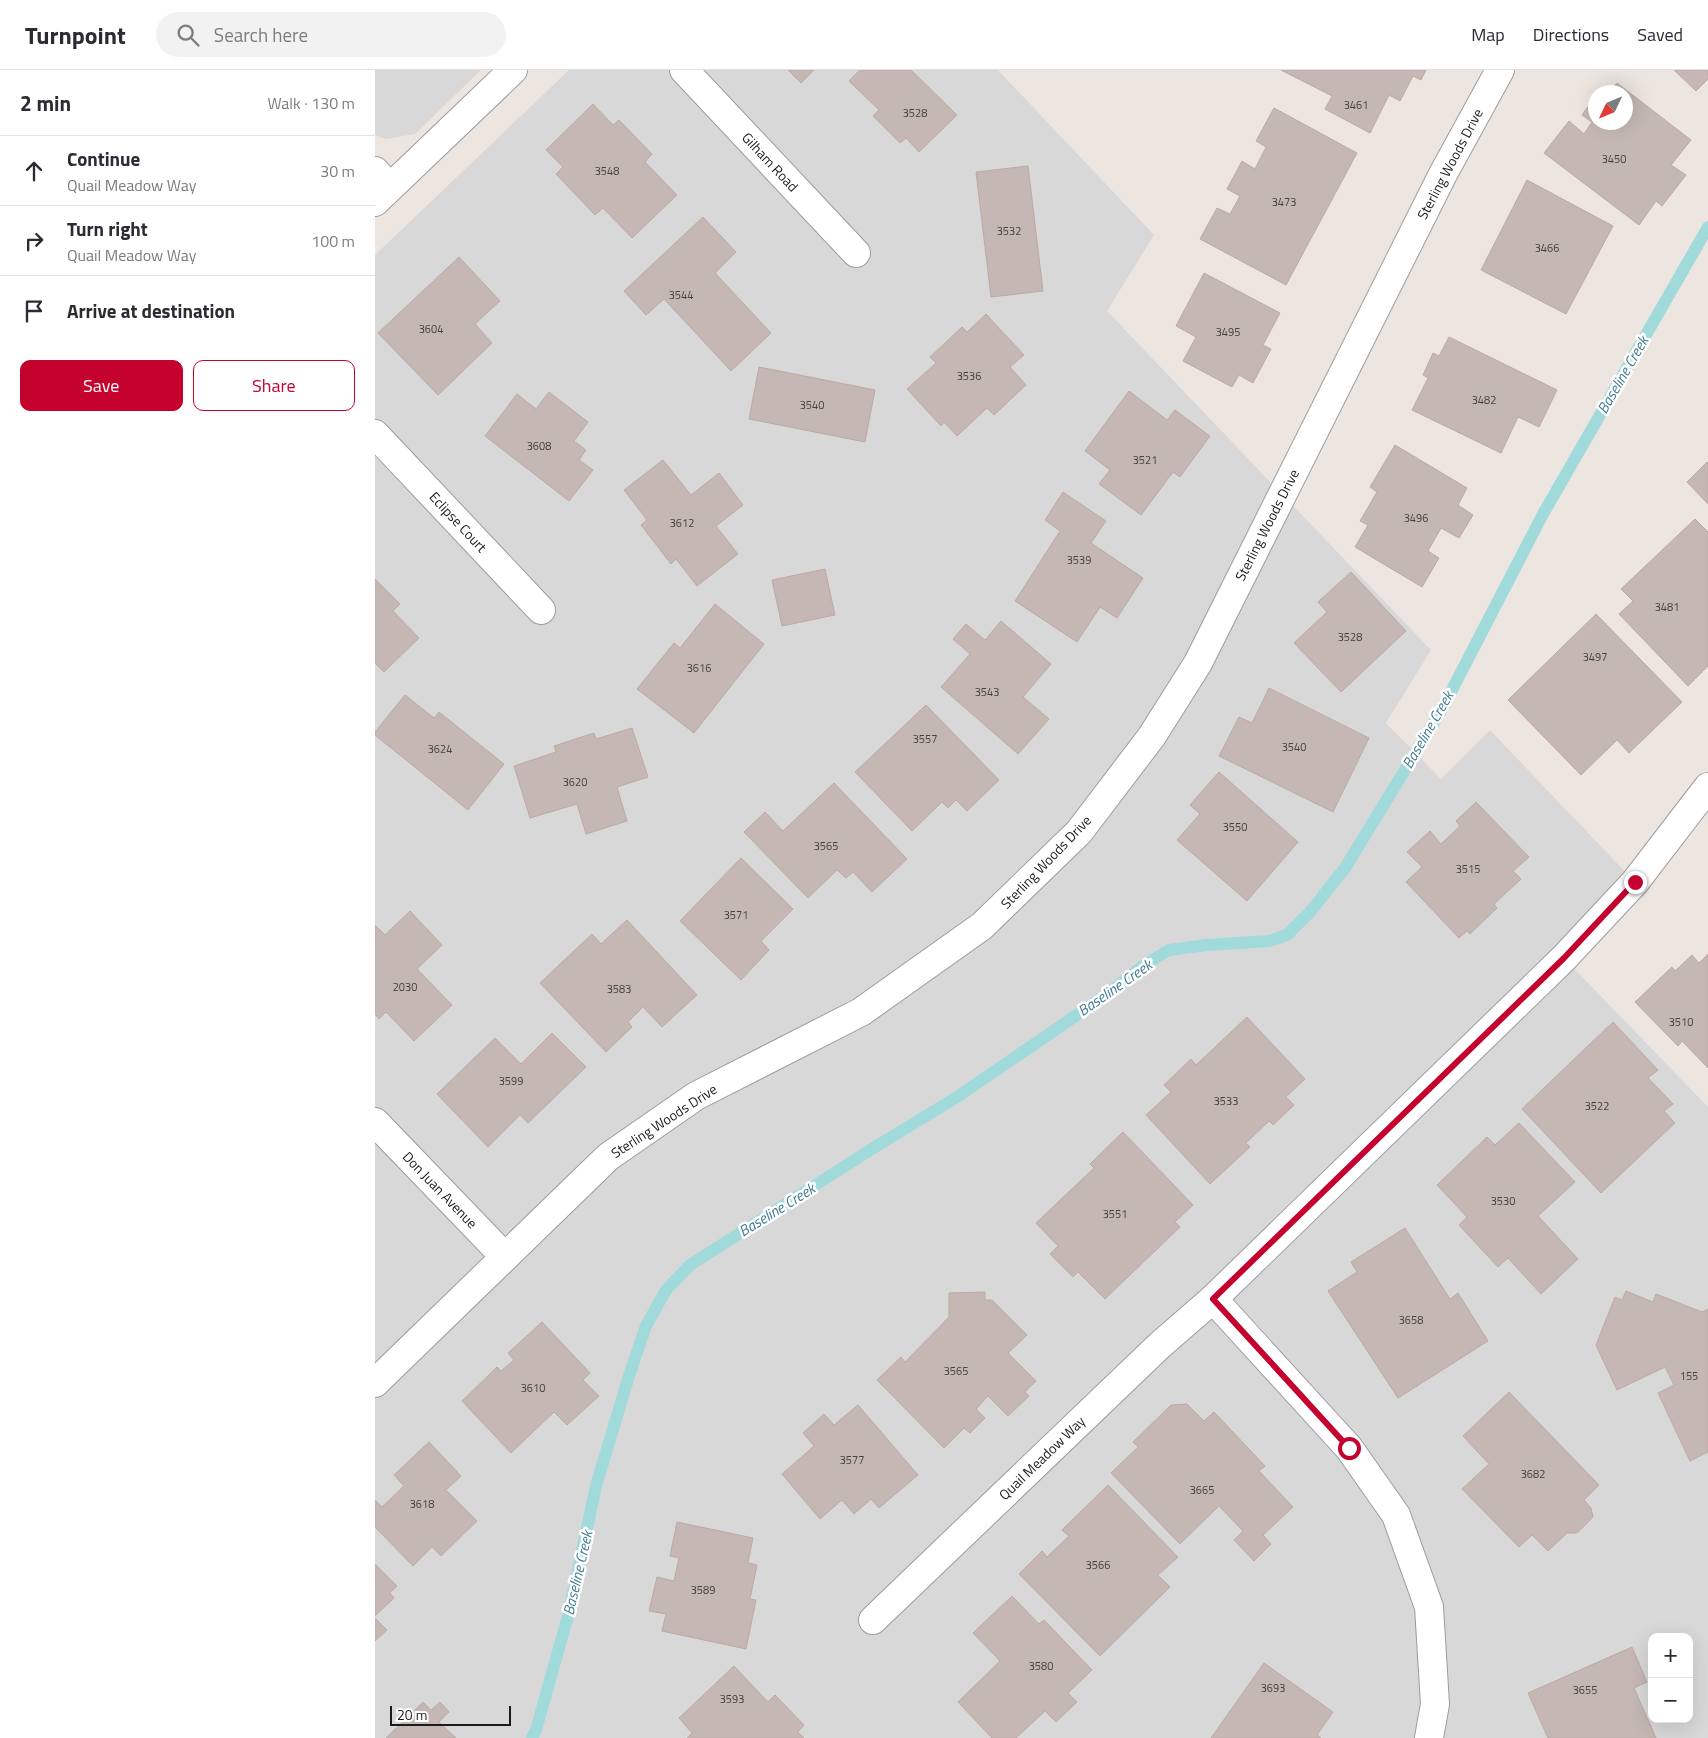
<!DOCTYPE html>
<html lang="en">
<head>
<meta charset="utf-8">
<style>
	:root { --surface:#fff; --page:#f2f2f3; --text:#2b2b33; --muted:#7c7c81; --line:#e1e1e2; --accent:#c4022d }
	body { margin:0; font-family:"Titillium Web",sans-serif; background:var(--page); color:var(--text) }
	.controls { position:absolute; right:15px; bottom:15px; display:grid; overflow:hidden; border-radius:10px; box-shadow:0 5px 20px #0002 }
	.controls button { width:45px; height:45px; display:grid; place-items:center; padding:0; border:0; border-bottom:1px solid var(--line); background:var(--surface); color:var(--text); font:25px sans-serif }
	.compass { position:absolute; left:1213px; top:15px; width:45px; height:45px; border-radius:50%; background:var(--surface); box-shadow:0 5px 20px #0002; rotate:226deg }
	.scale { position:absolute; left:15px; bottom:12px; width:121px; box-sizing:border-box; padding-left:5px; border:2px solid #1b1b1b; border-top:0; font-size:14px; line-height:18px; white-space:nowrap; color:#1b1b1b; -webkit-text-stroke:4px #fff; paint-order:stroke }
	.stop { position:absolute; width:15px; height:15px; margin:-11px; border:4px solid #c4022d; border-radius:50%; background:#fff }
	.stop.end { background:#c4022d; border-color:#fff; box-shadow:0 1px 5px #0008 }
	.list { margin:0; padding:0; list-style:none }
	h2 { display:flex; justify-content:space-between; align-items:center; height:65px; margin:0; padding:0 20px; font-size:21px }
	h2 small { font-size:16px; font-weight:400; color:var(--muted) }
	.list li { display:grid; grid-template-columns:32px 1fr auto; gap:15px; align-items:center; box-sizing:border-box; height:70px; padding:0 20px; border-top:1px solid var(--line) }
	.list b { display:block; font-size:19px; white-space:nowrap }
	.list p { margin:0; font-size:16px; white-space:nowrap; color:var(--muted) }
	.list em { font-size:16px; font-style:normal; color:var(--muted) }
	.actions { display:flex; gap:10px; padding:15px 20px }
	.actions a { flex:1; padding:11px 0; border:1px solid var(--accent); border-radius:10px; text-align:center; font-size:18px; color:var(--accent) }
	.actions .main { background:var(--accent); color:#fff }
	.icon { flex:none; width:28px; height:28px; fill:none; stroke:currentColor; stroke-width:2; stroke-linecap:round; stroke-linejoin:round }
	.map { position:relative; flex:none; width:1333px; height:1668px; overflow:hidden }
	header { display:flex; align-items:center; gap:30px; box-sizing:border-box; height:70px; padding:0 25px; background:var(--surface); border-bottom:1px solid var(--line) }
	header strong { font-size:24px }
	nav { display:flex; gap:28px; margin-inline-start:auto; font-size:18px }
	.search { width:350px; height:45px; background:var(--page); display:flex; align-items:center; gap:12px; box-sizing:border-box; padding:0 18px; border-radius:28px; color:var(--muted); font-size:19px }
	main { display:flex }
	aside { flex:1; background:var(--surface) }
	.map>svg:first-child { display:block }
	.residential { fill:#d9d8d8; fill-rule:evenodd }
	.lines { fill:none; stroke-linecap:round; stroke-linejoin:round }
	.stream { stroke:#a0dadb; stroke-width:12 }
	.building { fill:#c4b7b4; stroke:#bea9a3 }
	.minor-casing { stroke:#9c9c9c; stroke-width:30 }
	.tertiary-casing { stroke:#9c9c9c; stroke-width:30 }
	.minor { stroke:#fff; stroke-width:28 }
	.tertiary { stroke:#fff; stroke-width:28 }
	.route { stroke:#c4022d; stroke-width:6 }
	.labels { text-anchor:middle; stroke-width:5; stroke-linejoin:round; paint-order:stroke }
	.number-label { font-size:11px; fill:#454241 }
	.street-label { font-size:14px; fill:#1b1b1b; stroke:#fff }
	.water-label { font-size:15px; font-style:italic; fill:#417b91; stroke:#fff }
</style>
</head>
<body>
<header>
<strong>Turnpoint</strong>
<div class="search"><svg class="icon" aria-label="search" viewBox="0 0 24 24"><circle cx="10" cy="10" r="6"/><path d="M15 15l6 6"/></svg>Search here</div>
<nav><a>Map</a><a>Directions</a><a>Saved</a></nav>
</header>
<main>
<aside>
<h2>2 min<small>Walk · 130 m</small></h2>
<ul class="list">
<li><svg class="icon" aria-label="ahead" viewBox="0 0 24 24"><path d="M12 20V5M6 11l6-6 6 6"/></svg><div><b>Continue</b><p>Quail Meadow Way</p></div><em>30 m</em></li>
<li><svg class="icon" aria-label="right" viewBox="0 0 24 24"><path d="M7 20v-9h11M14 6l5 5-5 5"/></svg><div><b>Turn right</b><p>Quail Meadow Way</p></div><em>100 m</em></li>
<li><svg class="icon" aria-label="arrive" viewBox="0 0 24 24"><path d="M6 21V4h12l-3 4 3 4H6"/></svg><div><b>Arrive at destination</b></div></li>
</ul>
<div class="actions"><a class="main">Save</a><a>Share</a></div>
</aside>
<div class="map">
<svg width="1333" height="1668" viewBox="0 0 1333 1668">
	<rect width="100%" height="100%" fill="#ede6e0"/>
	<g class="residential">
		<path d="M 0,0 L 106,0 L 40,64 L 11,69 L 0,65 Z"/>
		<path d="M 194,0 L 623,0 L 779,165 L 732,241 L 1056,580 L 1011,653 L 1066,709 L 1115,660 L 1260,812 L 1189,888 L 1333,1037 L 1333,1668 L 0,1668 L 0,185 ZM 1277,1567 L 1314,1567 L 1314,1649 L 1277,1649 Z"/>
	</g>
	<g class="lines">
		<path class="stream" d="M 157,1668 L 161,1660 L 193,1546 L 221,1416 L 254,1306 L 271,1256 L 291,1220 L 315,1195 L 500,1077 L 582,1027 L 731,925 L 768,896 L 794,880 L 832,875 L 894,871 L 912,865 L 935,842 L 970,798 L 1066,641 L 1168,444 L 1333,157"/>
	</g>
	<g class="building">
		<path d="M 413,0 L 439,0 L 426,13 Z"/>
		<path d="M 485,0 L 536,0 L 582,45 L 544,82 L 531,68 L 525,73 L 498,46 L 504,40 L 474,11 Z"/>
		<path d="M 906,0 L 1051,0 L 1046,10 L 1038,6 L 1025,31 L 1014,25 L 995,63 L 950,39 L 957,26 Z"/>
		<path d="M 1299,0 L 1333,0 L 1333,9 L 1321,21 Z"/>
		<path d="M 1242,13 L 1316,70 L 1296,95 L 1311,105 L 1287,136 L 1281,131 L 1264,155 L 1169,83 L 1194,51 L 1209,64 L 1217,52 L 1207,45 L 1220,27 L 1220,52 L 1250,52 L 1250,22 L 1234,22 Z"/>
		<path d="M 218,34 L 238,55 L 244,50 L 277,84 L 270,92 L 302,125 L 257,168 L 228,138 L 220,145 L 181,104 L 188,97 L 171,80 Z"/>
		<path d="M 899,38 L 982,83 L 911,215 L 825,169 L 842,138 L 855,144 L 865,126 L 852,119 L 867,91 L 880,99 L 891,77 L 881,71 Z"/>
		<path d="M 653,96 L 668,221 L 616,227 L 601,102 Z"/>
		<path d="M 1152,110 L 1238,156 L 1191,244 L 1106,200 Z"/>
		<path d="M 328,147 L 361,182 L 340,203 L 396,263 L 356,301 L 289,229 L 271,245 L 249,221 Z"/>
		<path d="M 84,187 L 125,231 L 100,254 L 117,273 L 63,325 L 3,263 Z"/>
		<path d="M 829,203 L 905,243 L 888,275 L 896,279 L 878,313 L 864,305 L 857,317 L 808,291 L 821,267 L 801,256 Z"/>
		<path d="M 611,244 L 649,285 L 635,297 L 651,315 L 619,345 L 612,338 L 582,366 L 569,352 L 566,356 L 532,319 L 561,293 L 555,287 L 587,257 L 592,262 Z"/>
		<path d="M 1074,267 L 1182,320 L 1164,357 L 1143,347 L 1126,383 L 1037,340 L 1053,308 L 1048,305 L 1058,283 L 1064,286 Z"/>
		<path d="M 384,297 L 500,320 L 490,372 L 374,349 Z"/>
		<path d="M 754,321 L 792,350 L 800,340 L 835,366 L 805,407 L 798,402 L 766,445 L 724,414 L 735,400 L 710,381 Z"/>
		<path d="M 174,322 L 213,352 L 199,371 L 211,380 L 204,390 L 218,400 L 194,431 L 110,366 L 142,324 L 161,339 Z"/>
		<path d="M 1020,375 L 1092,418 L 1083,435 L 1098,445 L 1084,468 L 1066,458 L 1053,481 L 1064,488 L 1047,517 L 980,477 L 993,455 L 985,451 L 1002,422 L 995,417 Z"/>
		<path d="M 288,390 L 316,425 L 344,403 L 368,435 L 341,456 L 363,484 L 322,516 L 301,489 L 296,494 L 266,455 L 272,450 L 249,420 Z"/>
		<path d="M 1332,392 L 1333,393 L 1333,434 L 1312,412 Z"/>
		<path d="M 688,422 L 731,451 L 716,473 L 768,508 L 742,548 L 725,537 L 702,572 L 640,531 L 685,461 L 670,450 Z"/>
		<path d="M 1320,449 L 1333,462 L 1333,596 L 1313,616 L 1244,544 L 1258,531 L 1246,519 Z"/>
		<path d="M 450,499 L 460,545 L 407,556 L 397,510 Z"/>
		<path d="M 976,502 L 1031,561 L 966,622 L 919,573 L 952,542 L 943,532 Z"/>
		<path d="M 0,509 L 25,534 L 18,541 L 44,568 L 9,602 L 0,593 Z"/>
		<path d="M 340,534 L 389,574 L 319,663 L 262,619 L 299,573 L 305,578 Z"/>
		<path d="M 1221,544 L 1307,632 L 1254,683 L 1242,670 L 1206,705 L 1133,630 Z"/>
		<path d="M 626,551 L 676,594 L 648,627 L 674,649 L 643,684 L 566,617 L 595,584 L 578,569 L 591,554 L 610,570 Z"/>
		<path d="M 894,618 L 994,668 L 958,742 L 844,686 L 864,647 L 877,653 Z"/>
		<path d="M 30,625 L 59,648 L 64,642 L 129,694 L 93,740 L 0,665 L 0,662 Z"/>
		<path d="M 551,635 L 624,710 L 592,741 L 581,730 L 573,738 L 567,732 L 537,761 L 480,702 Z"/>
		<path d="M 257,658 L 273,707 L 242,717 L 252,751 L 211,764 L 202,734 L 155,748 L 139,696 L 181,682 L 179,676 L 219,663 L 221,669 Z"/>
		<path d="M 844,702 L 923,772 L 872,831 L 802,770 L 825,744 L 815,735 Z"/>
		<path d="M 459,713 L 532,789 L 497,822 L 478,802 L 471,808 L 462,800 L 433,828 L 369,762 L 390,742 L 408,761 Z"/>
		<path d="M 1101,732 L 1154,787 L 1138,801 L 1146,809 L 1119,834 L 1122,838 L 1095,864 L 1092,861 L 1084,868 L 1031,812 L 1047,797 L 1032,782 L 1055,761 L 1066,774 L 1085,756 L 1081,751 Z"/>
		<path d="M 366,788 L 418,839 L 386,871 L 394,880 L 366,910 L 305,851 Z"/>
		<path d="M 35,841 L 67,875 L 42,899 L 77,935 L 39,971 L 11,942 L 4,949 L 0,944 L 0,855 L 10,865 Z"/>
		<path d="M 252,850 L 322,925 L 287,957 L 268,937 L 253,952 L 257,957 L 231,982 L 165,913 L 217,864 L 226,874 Z"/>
		<path d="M 1333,884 L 1333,998 L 1307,971 L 1303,976 L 1260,932 L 1297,897 L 1300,901 L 1317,885 L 1324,893 Z"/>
		<path d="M 872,947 L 930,1009 L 911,1027 L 919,1035 L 898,1055 L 894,1051 L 871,1073 L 875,1077 L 835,1114 L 771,1045 L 796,1022 L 789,1015 L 816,989 L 821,995 Z"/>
		<path d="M 1238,952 L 1283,1000 L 1273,1008 L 1298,1034 L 1289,1041 L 1300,1053 L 1226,1123 L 1147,1039 Z"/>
		<path d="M 177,963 L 211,997 L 153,1053 L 145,1045 L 113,1077 L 62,1024 L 120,968 L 146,994 Z"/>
		<path d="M 1144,1053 L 1200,1112 L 1163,1146 L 1203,1189 L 1166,1224 L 1133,1188 L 1123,1197 L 1084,1155 L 1092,1147 L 1062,1115 L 1112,1067 L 1120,1075 Z"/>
		<path d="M 748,1062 L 818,1135 L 800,1152 L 805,1157 L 730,1229 L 703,1202 L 698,1207 L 675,1184 L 683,1176 L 661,1153 L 719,1098 L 715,1094 Z"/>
		<path d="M 1030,1158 L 1075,1229 L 1083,1223 L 1113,1271 L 1023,1328 L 953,1221 L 982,1202 L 976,1192 Z"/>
		<path d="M 1251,1221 L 1278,1232 L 1281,1224 L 1327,1242 L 1333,1239 L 1333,1382 L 1315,1391 L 1283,1323 L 1299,1315 L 1290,1297 L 1242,1320 L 1221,1275 L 1240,1227 L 1247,1230 Z"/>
		<path d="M 610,1222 L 610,1230 L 617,1230 L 652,1265 L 633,1283 L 661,1311 L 650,1322 L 654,1326 L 633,1346 L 613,1326 L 601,1339 L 610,1348 L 595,1363 L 589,1358 L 569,1378 L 502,1310 L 526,1287 L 530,1292 L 574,1247 L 574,1223 Z"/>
		<path d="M 167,1252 L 215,1303 L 208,1310 L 224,1326 L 192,1355 L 179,1342 L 136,1383 L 87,1331 L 122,1297 L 126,1301 L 139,1290 L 133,1283 Z"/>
		<path d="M 1134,1322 L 1224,1415 L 1209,1430 L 1216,1438 L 1218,1447 L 1202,1463 L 1192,1463 L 1173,1481 L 1157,1465 L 1144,1477 L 1087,1419 L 1114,1394 L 1088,1366 Z"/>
		<path d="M 812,1334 L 829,1351 L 839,1342 L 890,1396 L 884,1401 L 918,1437 L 888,1465 L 896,1474 L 879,1491 L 859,1470 L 868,1461 L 844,1436 L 805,1474 L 736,1403 L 763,1377 L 758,1372 L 796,1335 Z"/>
		<path d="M 483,1335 L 543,1405 L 504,1438 L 496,1429 L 479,1444 L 467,1430 L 445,1449 L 407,1404 L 439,1376 L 428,1363 L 449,1344 L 459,1355 Z"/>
		<path d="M 54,1372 L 86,1406 L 71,1420 L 102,1451 L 66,1486 L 57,1477 L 38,1496 L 0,1457 L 0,1430 L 7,1437 L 29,1416 L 19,1405 Z"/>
		<path d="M 733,1415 L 803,1487 L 783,1505 L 795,1517 L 725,1586 L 644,1504 L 667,1481 L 672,1487 L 694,1466 L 687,1460 Z"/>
		<path d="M 302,1452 L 378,1468 L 373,1493 L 382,1495 L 375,1529 L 381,1530 L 371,1579 L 287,1561 L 291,1544 L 274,1541 L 282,1507 L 299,1511 L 304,1488 L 295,1486 Z"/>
		<path d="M 0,1494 L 22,1516 L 15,1523 L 19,1528 L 0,1546 Z"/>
		<path d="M 637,1526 L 664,1554 L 669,1550 L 717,1600 L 693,1623 L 702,1632 L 681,1652 L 670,1641 L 641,1668 L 617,1668 L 583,1632 L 625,1591 L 598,1563 Z"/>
		<path d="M 0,1548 L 12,1560 L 0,1571 Z"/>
		<path d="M 1257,1577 L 1272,1612 L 1259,1618 L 1281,1668 L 1173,1668 L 1153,1623 Z"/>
		<path d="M 889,1593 L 958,1642 L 942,1665 L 946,1668 L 836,1668 Z"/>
		<path d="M 359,1596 L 393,1632 L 400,1625 L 429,1655 L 423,1662 L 429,1668 L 312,1668 L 317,1663 L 304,1648 Z"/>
		<path d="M 48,1632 L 56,1640 L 65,1632 L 74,1642 L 64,1652 L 81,1668 L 11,1668 Z"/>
	</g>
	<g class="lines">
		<g class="minor-casing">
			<g id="minor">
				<path d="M 309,0 L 481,183"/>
				<path d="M 0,101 L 15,117"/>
				<path d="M 0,364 L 166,540"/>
				<path d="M 0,1052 L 130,1187"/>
				<path d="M 838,1229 L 974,1378 L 1021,1445 L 1054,1537 L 1060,1634 L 1054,1668"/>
				<path d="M 0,1313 L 233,1087 L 321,1026 L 486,942 L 607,856 L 704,762 L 777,666 L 823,593 L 1068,104 L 1125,0"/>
				<path d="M 498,1550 L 785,1275 L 838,1229 L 1189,888 L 1260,812 L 1333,717"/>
			</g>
		</g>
		<g class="tertiary-casing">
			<path id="tertiary" d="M 0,132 L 138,0"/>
		</g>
		<use href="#minor" class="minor"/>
		<use href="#tertiary" class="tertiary"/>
	</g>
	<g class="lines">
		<path class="route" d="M 974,1378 L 838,1229 L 1189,888 L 1260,812"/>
	</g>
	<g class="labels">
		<g class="number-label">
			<text x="981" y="39">3461</text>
			<text x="540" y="47">3528</text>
			<text x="1239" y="93">3450</text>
			<text x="232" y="105">3548</text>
			<text x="909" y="136">3473</text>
			<text x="634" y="165">3532</text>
			<text x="1172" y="182">3466</text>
			<text x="306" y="229">3544</text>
			<text x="56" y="263">3604</text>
			<text x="853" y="266">3495</text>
			<text x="594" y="310">3536</text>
			<text x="1109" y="334">3482</text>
			<text x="437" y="339">3540</text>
			<text x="164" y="380">3608</text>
			<text x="770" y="394">3521</text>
			<text x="1041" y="452">3496</text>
			<text x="307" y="457">3612</text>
			<text x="704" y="494">3539</text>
			<text x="1292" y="541">3481</text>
			<text x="975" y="571">3528</text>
			<text x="1220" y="591">3497</text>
			<text x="324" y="602">3616</text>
			<text x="612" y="626">3543</text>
			<text x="550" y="673">3557</text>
			<text x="919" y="681">3540</text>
			<text x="65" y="683">3624</text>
			<text x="200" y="716">3620</text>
			<text x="860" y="761">3550</text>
			<text x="451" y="780">3565</text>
			<text x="1093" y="803">3515</text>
			<text x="361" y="849">3571</text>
			<text x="30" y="921">2030</text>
			<text x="244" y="923">3583</text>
			<text x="1306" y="956">3510</text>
			<text x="136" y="1015">3599</text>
			<text x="851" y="1035">3533</text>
			<text x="1222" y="1040">3522</text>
			<text x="1128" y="1135">3530</text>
			<text x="740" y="1148">3551</text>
			<text x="1036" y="1254">3658</text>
			<text x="581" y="1305">3565</text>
			<text x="1314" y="1310">155</text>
			<text x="158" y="1322">3610</text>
			<text x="477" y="1394">3577</text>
			<text x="1158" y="1408">3682</text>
			<text x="827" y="1424">3665</text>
			<text x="47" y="1438">3618</text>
			<text x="723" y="1499">3566</text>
			<text x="328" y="1524">3589</text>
			<text x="666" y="1600">3580</text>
			<text x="898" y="1622">3693</text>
			<text x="1210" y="1624">3655</text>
			<text x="357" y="1633">3593</text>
		</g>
		<g class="street-label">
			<text transform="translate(395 92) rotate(47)" y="5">Gilham Road</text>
			<text transform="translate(1075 94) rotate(-62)" y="5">Sterling Woods Drive</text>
			<text transform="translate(83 452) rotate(47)" y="5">Eclipse Court</text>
			<text transform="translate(892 455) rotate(-63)" y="5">Sterling Woods Drive</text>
			<text transform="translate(671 792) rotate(-46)" y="5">Sterling Woods Drive</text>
			<text transform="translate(289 1051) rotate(-33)" y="5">Sterling Woods Drive</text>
			<text transform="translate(65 1120) rotate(46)" y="5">Don Juan Avenue</text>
			<text transform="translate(667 1388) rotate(-44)" y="5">Quail Meadow Way</text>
		</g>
		<g class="water-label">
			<text transform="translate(1248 305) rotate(-60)" y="5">Baseline Creek</text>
			<text transform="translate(1053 660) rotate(-60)" y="5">Baseline Creek</text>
			<text transform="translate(740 918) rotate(-35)" y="5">Baseline Creek</text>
			<text transform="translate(402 1140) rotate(-32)" y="5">Baseline Creek</text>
			<text transform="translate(203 1503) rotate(-77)" y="5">Baseline Creek</text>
		</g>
	</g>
</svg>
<div class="controls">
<button>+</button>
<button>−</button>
</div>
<svg class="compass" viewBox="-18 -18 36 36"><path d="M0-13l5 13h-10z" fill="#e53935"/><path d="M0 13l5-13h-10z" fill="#7c7c81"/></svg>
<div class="scale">20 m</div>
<div class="stop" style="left:974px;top:1378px"></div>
<div class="stop end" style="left:1260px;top:812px"></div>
</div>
</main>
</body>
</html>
